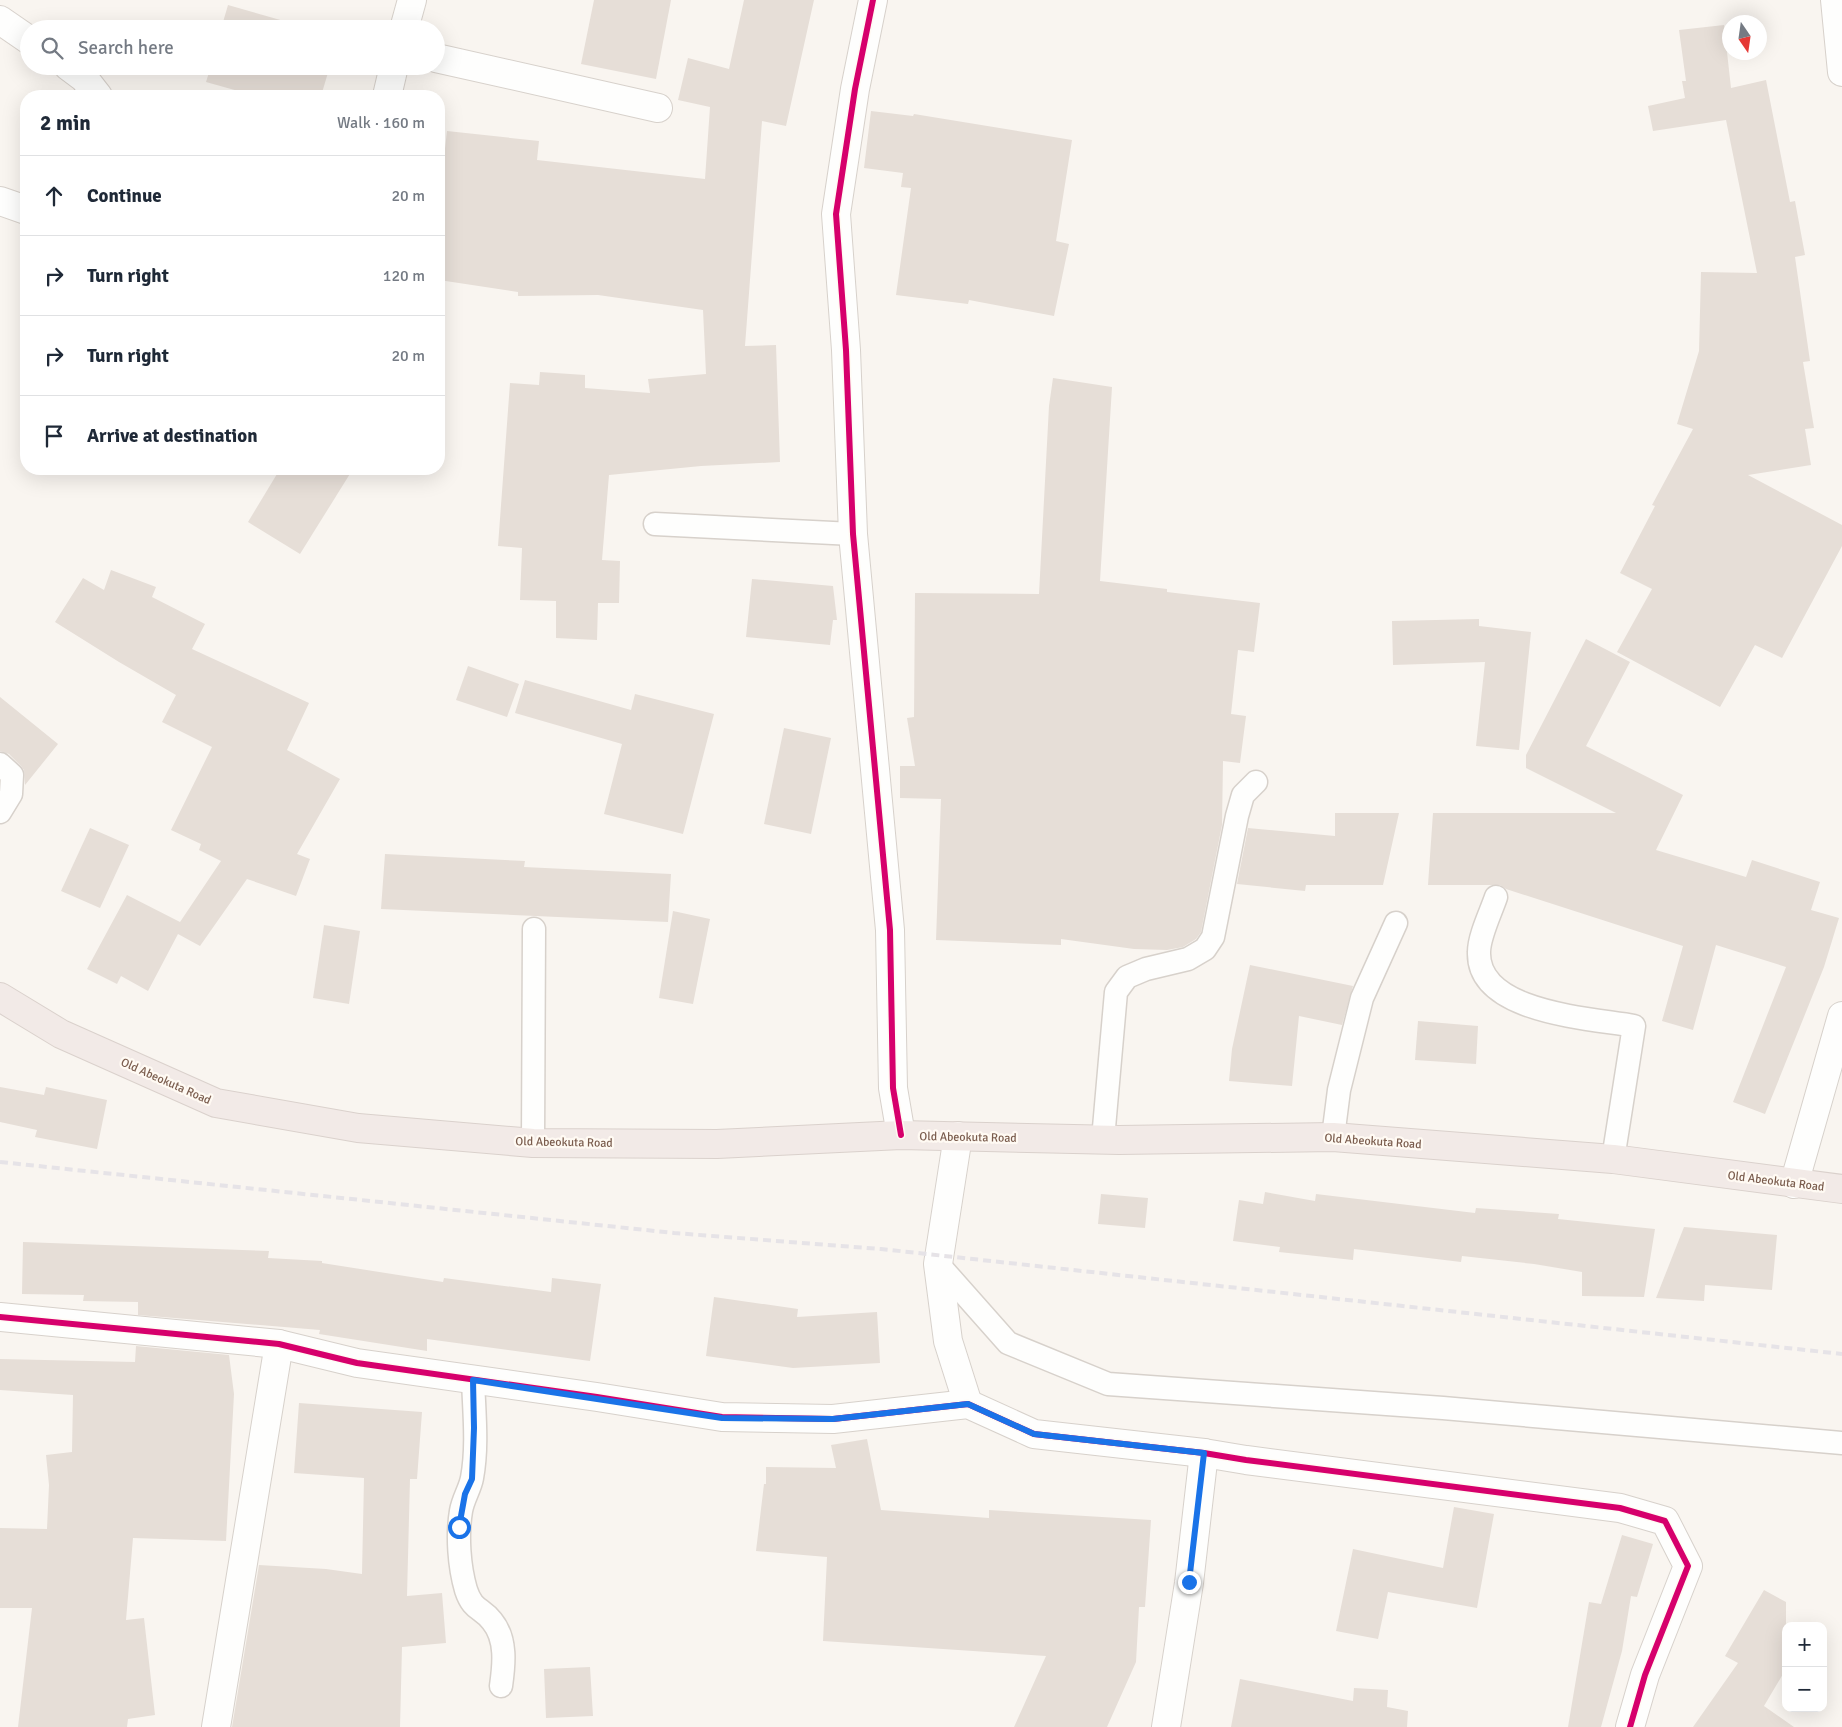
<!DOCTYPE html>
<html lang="en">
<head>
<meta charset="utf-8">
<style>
	:root { --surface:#fff; --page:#f6f6f7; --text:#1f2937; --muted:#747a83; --line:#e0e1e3 }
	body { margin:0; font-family:Signika,sans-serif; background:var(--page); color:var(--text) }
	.controls { position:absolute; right:15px; bottom:15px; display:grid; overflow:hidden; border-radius:10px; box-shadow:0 5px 20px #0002 }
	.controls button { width:45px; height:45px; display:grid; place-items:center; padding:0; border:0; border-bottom:1px solid var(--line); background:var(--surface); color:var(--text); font:25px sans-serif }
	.compass { position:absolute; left:1722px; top:15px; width:45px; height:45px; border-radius:50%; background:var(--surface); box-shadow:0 5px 20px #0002; rotate:167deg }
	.stop { position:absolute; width:15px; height:15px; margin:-11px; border:4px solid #1a73e8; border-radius:50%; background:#fff }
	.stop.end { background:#1a73e8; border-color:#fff; box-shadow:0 1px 5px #0008 }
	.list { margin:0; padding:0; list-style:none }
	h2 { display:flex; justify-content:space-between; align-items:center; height:65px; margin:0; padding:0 20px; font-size:21px }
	h2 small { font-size:16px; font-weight:400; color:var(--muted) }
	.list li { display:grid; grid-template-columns:32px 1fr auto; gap:15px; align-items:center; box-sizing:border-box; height:80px; padding:0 20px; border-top:1px solid var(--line) }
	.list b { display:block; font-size:19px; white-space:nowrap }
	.list em { font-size:16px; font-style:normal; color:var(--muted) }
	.icon { flex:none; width:28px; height:28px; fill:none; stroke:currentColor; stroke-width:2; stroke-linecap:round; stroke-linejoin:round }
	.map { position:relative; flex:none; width:1842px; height:1727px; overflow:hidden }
	.search { position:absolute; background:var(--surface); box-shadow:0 5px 20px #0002; left:20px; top:20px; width:425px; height:55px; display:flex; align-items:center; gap:12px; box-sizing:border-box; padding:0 18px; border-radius:28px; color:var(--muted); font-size:19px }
	.panel { position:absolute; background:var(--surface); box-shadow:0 5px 20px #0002; left:20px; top:90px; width:425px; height:385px; border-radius:20px }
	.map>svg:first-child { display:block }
	.building { fill:#e6ded7 }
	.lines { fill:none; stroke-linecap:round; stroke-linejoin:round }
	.lane-casing { stroke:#d7d1cb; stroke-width:25 }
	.street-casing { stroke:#d7d1cb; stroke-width:30 }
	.highway-casing { stroke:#dad1cc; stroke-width:30 }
	.lane { stroke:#fefefd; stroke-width:22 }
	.street { stroke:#fefefd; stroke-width:28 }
	.highway { stroke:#f2eae7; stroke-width:28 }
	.rail { stroke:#e6e3e7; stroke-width:4; stroke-dasharray:8 5; stroke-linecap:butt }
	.cycleway-casing { stroke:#fffaf3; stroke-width:9 }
	.cycleway { stroke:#d6006c; stroke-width:6 }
	.route { stroke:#1a73e8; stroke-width:6 }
	.labels { text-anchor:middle; stroke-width:4.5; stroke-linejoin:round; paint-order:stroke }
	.street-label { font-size:12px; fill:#7a5c4d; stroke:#fffaf3 }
</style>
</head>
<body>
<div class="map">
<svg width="1842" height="1727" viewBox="0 0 1842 1727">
	<rect width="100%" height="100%" fill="#f9f5f0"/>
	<g class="building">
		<path d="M 594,0 L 671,0 L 656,79 L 581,64 Z"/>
		<path d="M 744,0 L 814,0 L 786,126 L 762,121 L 745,346 L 776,345 L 780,462 L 701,466 L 609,475 L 602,560 L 620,561 L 619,603 L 598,603 L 597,640 L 556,638 L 556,601 L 520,600 L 522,548 L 498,546 L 510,383 L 539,385 L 540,372 L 585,375 L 585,388 L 650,393 L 648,379 L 706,374 L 703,310 L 598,295 L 518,296 L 518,292 L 439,280 L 439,202 L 447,131 L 539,141 L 537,160 L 705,179 L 710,107 L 678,100 L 688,58 L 729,69 Z"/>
		<path d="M 228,5 L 312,29 L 221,29 Z"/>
		<path d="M 1724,25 L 1731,88 L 1766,80 L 1790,202 L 1795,201 L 1805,255 L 1795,257 L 1810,361 L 1803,362 L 1814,428 L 1805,429 L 1811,465 L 1748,475 L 1842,525 L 1842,546 L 1782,658 L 1755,645 L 1720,707 L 1617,652 L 1652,589 L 1620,573 L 1655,506 L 1652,505 L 1693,429 L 1677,424 L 1699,351 L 1701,272 L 1757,273 L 1726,120 L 1653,131 L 1648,106 L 1685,98 L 1682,81 L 1686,81 L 1679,30 Z"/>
		<path d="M 211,66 L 330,66 L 321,96 L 256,96 L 206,82 Z"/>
		<path d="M 871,111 L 913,116 L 914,114 L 1072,140 L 1056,241 L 1069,244 L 1054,316 L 969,300 L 968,304 L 896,295 L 911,188 L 901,187 L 903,173 L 864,168 Z"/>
		<path d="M 1053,378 L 1112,387 L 1100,581 L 1167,589 L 1167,592 L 1260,603 L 1254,652 L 1238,650 L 1231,714 L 1246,716 L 1240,763 L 1223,761 L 1222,825 L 1201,932 L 1196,939 L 1183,947 L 1167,950 L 1134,949 L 1061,939 L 1061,945 L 936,940 L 941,799 L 900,798 L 900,766 L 915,766 L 907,718 L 914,717 L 915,593 L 1039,594 L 1049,406 Z"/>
		<path d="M 280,469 L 353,469 L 300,554 L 248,522 Z"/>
		<path d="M 111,570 L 156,587 L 152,597 L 205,624 L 192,649 L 309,703 L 287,750 L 340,779 L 297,854 L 310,859 L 296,896 L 247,879 L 200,946 L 178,934 L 148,991 L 121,976 L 117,984 L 87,969 L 127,895 L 180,922 L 221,861 L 199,850 L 201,844 L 171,830 L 212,747 L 162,722 L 176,695 L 119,662 L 55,622 L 83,578 L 104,590 Z"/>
		<path d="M 752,579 L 833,586 L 837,620 L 833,620 L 830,645 L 746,637 Z"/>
		<path d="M 1479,619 L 1479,626 L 1531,632 L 1519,750 L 1476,746 L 1485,662 L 1393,665 L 1392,621 Z"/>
		<path d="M 1586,639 L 1630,662 L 1586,746 L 1683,795 L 1656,850 L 1746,877 L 1752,860 L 1820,882 L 1811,910 L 1839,918 L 1824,967 L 1765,1114 L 1733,1102 L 1786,967 L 1716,945 L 1693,1030 L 1662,1021 L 1683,946 L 1506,889 L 1500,885 L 1428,885 L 1433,813 L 1616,813 L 1526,768 L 1526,755 Z"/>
		<path d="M 468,666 L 519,684 L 507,717 L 456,700 Z"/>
		<path d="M 525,680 L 631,710 L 635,694 L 714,714 L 683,834 L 604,814 L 622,744 L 515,713 Z"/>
		<path d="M 0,697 L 58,744 L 25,785 L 24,770 L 21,766 L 9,754 L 0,751 Z"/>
		<path d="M 784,728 L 831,738 L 811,834 L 764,824 Z"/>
		<path d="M 1335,813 L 1399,813 L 1383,885 L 1306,885 L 1305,891 L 1237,884 L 1248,828 L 1335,836 Z"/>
		<path d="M 90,828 L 129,845 L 100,908 L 61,891 Z"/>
		<path d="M 385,854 L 525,861 L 524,867 L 671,874 L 668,922 L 381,909 Z"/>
		<path d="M 673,911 L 710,919 L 693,1004 L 659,998 Z"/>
		<path d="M 324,925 L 360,931 L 349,1004 L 313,998 Z"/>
		<path d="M 1250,965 L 1353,986 L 1342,1025 L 1299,1016 L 1292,1086 L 1229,1081 L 1232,1049 Z"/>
		<path d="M 1418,1021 L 1478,1026 L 1476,1064 L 1415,1060 Z"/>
		<path d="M 0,1087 L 44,1095 L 46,1087 L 107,1100 L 97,1149 L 35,1137 L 37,1130 L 0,1122 Z"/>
		<path d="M 1265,1192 L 1315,1201 L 1316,1194 L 1475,1213 L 1476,1208 L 1559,1214 L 1558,1219 L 1655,1229 L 1644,1297 L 1582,1296 L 1582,1272 L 1534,1264 L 1462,1256 L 1461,1262 L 1354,1249 L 1353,1260 L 1279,1252 L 1280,1247 L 1233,1241 L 1239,1200 L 1263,1204 Z"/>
		<path d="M 1101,1194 L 1148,1198 L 1145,1228 L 1098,1224 Z"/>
		<path d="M 1684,1227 L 1777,1235 L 1772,1290 L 1705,1285 L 1704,1301 L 1656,1298 Z"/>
		<path d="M 23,1242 L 269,1251 L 268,1258 L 322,1261 L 322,1263 L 443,1282 L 444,1278 L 551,1292 L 552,1278 L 601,1284 L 590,1361 L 427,1339 L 427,1351 L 319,1334 L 320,1330 L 138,1315 L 138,1302 L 83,1301 L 84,1295 L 22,1294 Z"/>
		<path d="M 714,1297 L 798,1309 L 797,1317 L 877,1312 L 880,1363 L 793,1368 L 706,1356 Z"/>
		<path d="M 136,1346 L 229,1355 L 234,1394 L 226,1541 L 133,1538 L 126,1620 L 144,1618 L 155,1715 L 128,1719 L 127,1727 L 18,1727 L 32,1608 L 0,1608 L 0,1528 L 47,1529 L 49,1485 L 46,1455 L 72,1452 L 73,1395 L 0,1390 L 0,1359 L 135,1362 Z"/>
		<path d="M 299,1403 L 422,1412 L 417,1479 L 410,1479 L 407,1596 L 442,1593 L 446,1643 L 402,1647 L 400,1727 L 232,1727 L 259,1565 L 326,1569 L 362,1574 L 364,1478 L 294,1473 Z"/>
		<path d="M 867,1439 L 881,1510 L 989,1518 L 989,1510 L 1151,1520 L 1145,1607 L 1139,1607 L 1136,1662 L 1107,1727 L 1014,1727 L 1046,1656 L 823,1641 L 827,1557 L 756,1551 L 764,1484 L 766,1484 L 766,1467 L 836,1468 L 831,1445 Z"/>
		<path d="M 1454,1507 L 1494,1514 L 1477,1608 L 1388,1592 L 1378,1639 L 1336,1631 L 1353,1549 L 1443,1568 Z"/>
		<path d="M 1622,1535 L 1653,1544 L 1637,1597 L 1631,1596 L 1622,1651 L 1601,1727 L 1568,1727 L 1589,1602 L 1601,1604 Z"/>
		<path d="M 1764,1590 L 1786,1602 L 1786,1669 L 1764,1706 L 1794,1727 L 1693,1727 L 1738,1663 L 1725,1656 Z"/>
		<path d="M 590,1667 L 593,1716 L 546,1718 L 544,1669 Z"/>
		<path d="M 1240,1679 L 1353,1701 L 1354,1688 L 1388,1690 L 1387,1707 L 1408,1711 L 1407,1727 L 1231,1727 Z"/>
	</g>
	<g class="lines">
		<g class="lane-casing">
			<g id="lane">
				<path d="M 655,524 L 853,534"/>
				<path d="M 0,764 L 12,775 L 11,794 L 0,812"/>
				<path d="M 1496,897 C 1491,912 1479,936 1479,952 C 1477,1013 1590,1018 1634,1026 L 1613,1159"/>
				<path d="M 1333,1137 L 1339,1090 L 1362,998 L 1396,923"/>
				<path d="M 1103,1139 L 1116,992 L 1127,977 L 1146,969 L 1188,959 L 1205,949 L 1213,937 L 1237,816 L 1243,795 L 1256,782"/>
				<path d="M 533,1143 L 534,929"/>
				<path d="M 938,1264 L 1008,1343 L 1108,1384 L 1443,1408 L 1842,1443"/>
				<path d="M 473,1379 C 474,1411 478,1446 472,1478 C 470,1489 463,1499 461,1511 C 457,1535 459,1566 466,1590 C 473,1611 481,1607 492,1621 C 507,1639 504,1665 501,1686"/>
			</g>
		</g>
		<g class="street-casing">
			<g id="street">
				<path d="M 873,0 L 855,89 L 836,214 L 846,350 L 853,534 L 890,930 L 893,1088 L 901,1135"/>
				<path d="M 1835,0 L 1842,72"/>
				<path d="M 0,20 L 29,40"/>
				<path d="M 404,29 L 412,0"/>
				<path d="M 436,58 L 658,108"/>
				<path d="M 68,66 L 84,78 L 98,96"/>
				<path d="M 387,96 L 394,66"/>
				<path d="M 0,201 L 26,210"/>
				<path d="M 958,1136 L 938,1264 L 948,1341 L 968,1404"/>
				<path d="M 1794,1184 L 1842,1016"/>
				<path d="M 0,1317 L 279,1344 L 357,1363 L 597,1397 L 722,1417 L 833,1419 L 968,1404 L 1034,1434 L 1204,1453 L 1246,1460 L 1620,1508 L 1665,1521 L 1688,1566 L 1645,1675 L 1630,1727"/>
				<path d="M 216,1727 L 279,1344"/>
				<path d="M 1166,1727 L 1189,1583 L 1204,1453"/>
			</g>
		</g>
		<g class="highway-casing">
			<path id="highway" d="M 0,997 L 61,1034 L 216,1103 L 358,1128 L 533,1143 L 717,1144 L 901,1135 L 1119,1140 L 1333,1137 L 1613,1159 L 1842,1189"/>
		</g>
		<use href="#lane" class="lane"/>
		<use href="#street" class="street"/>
		<use href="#highway" class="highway"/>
		<path class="rail" d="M 0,1162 L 674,1233 L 881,1249 L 1842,1354"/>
		<g class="cycleway-casing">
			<g id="cycleway">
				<path d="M 873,0 L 855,89 L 836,214 L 846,350 L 853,534 L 890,930 L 893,1088 L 901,1135"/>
				<path d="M 0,1317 L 279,1344 L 357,1363 L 597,1397 L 722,1417 L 833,1419 L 968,1404 L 1034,1434 L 1204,1453 L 1246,1460 L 1620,1508 L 1665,1521 L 1688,1566 L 1645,1675 L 1630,1727"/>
			</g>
		</g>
		<use href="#cycleway" class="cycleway"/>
	</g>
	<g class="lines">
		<path class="route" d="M 459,1527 L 465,1494 L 472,1479 L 474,1428 L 473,1380 L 722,1418 L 833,1419 L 968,1404 L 1034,1434 L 1204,1453 L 1189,1582"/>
	</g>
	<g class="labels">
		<g class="street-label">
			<text transform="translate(166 1081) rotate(24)" y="4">Old Abeokuta Road</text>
			<text transform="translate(968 1137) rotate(1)" y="4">Old Abeokuta Road</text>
			<text transform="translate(1373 1141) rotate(4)" y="4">Old Abeokuta Road</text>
			<text transform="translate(564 1142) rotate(1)" y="4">Old Abeokuta Road</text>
			<text transform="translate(1776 1181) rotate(7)" y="4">Old Abeokuta Road</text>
		</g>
	</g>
</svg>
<div class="controls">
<button>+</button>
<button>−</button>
</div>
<svg class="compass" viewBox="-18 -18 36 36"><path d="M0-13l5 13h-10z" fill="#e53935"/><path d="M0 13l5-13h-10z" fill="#747a83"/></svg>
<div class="stop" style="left:459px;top:1527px"></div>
<div class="stop end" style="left:1189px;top:1582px"></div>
<div class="search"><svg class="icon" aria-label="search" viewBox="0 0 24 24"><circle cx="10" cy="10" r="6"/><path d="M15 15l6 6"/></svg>Search here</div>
<section class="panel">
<h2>2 min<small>Walk · 160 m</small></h2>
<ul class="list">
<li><svg class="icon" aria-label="ahead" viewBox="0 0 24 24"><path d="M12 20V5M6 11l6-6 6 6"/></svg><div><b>Continue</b></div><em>20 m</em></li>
<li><svg class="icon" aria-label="right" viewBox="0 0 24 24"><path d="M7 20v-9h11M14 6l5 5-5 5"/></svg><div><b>Turn right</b></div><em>120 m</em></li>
<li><svg class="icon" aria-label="right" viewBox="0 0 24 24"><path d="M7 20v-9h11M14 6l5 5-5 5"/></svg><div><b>Turn right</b></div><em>20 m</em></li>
<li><svg class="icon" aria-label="arrive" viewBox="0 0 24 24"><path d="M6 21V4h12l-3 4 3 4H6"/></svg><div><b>Arrive at destination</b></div></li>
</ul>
</section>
</div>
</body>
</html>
